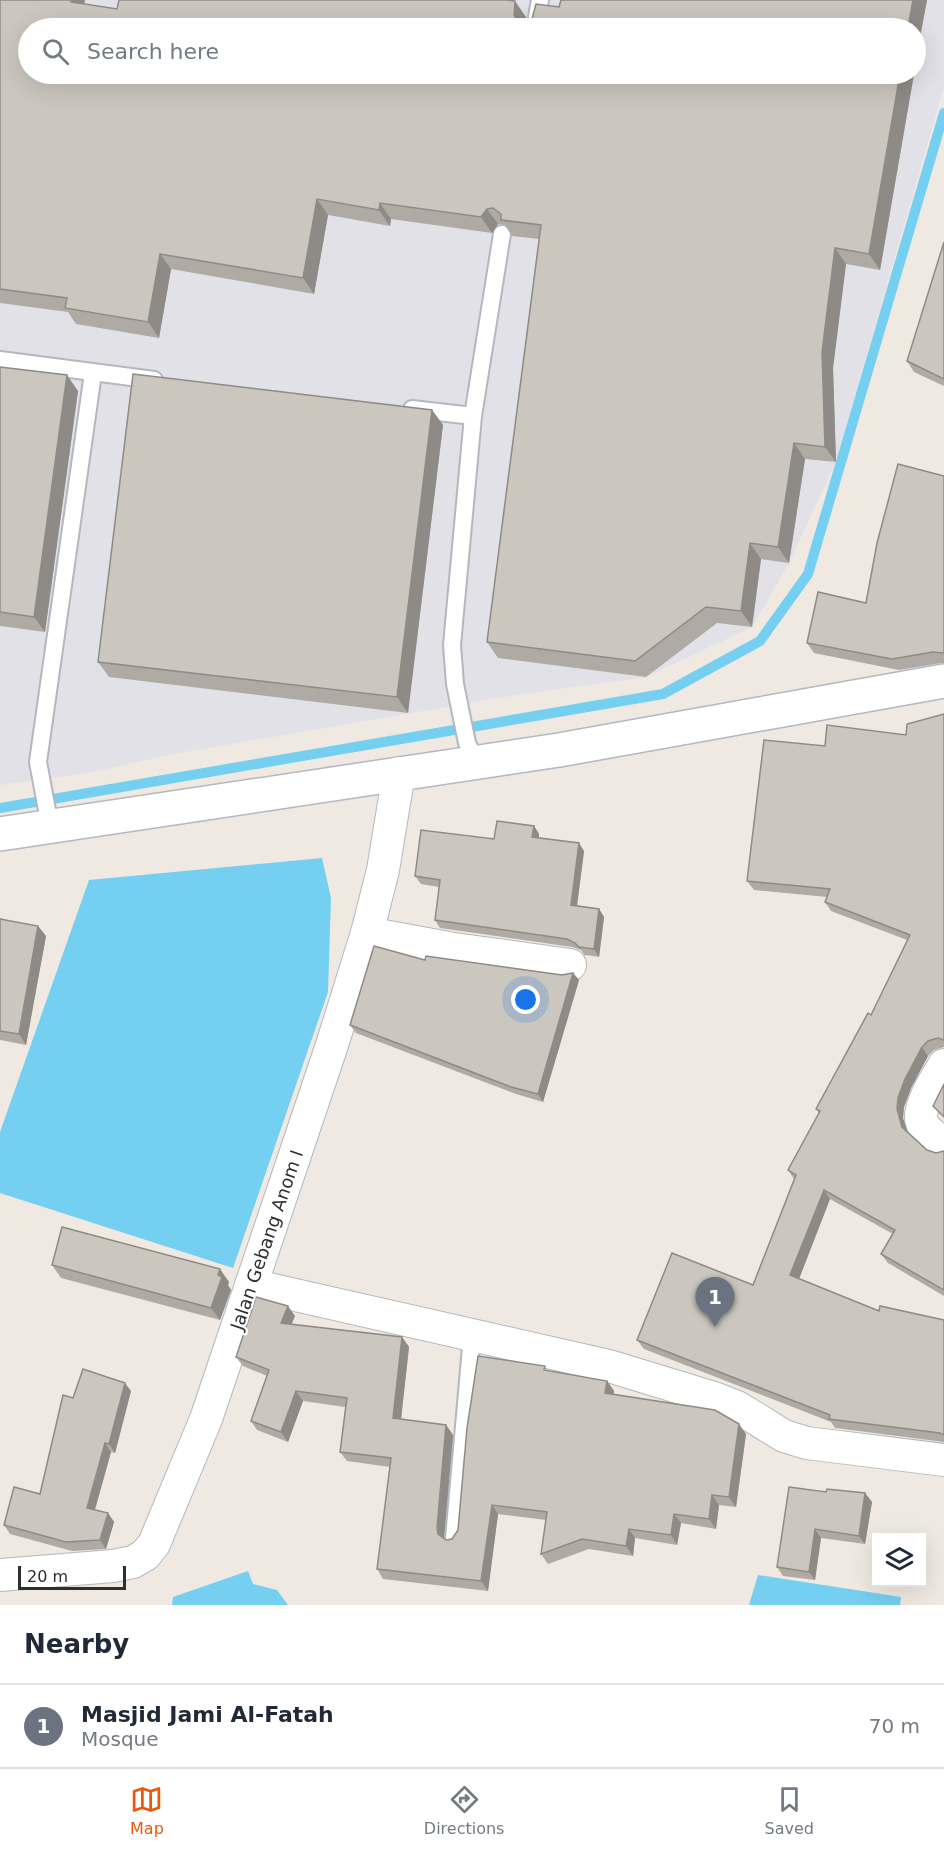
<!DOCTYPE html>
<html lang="en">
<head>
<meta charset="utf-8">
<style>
	:root { --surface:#fff; --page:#f6f6f7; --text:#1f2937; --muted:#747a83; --line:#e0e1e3; --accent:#ea580c }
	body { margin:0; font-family:"DejaVu Sans",sans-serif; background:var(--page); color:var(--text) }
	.controls { position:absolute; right:18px; bottom:18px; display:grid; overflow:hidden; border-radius:0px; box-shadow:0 6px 24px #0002 }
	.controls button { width:54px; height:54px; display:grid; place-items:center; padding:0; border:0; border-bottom:2px solid var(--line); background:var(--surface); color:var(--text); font:30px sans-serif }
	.scale { position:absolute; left:18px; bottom:15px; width:108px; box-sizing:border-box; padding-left:6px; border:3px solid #2e2e2e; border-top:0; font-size:16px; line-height:21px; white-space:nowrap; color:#2e2e2e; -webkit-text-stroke:4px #fff; paint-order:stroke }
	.you { position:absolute; left:526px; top:1000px; width:21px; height:21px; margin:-15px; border:4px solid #fff; border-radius:50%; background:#1a73e8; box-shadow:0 0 0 9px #1a73e833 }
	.badge { display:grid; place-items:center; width:39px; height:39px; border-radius:50%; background:var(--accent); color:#fff; font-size:20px; font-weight:700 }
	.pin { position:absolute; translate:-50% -50px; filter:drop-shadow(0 2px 3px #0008) }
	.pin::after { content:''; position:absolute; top:32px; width:21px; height:18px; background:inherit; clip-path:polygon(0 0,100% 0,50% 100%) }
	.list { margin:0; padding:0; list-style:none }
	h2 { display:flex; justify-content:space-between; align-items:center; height:78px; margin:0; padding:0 24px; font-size:26px }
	h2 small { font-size:20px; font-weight:400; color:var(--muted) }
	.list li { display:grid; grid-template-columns:39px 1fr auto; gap:18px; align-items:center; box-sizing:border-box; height:84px; padding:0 24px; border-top:2px solid var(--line) }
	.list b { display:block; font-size:22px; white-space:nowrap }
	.list p { margin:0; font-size:20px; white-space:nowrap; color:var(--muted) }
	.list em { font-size:20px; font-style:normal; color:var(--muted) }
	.icon { flex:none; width:33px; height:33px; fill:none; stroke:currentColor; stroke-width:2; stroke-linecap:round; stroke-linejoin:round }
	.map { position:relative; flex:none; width:944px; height:1605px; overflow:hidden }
	.search { position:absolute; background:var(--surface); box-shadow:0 6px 24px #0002; left:18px; right:18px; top:18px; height:66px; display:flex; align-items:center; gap:15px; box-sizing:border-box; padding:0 21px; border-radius:33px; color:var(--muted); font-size:22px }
	.sheet { height:162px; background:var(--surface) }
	nav { display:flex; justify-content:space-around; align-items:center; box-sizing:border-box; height:84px; border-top:2px solid var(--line); background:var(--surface); font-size:16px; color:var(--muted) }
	nav a { display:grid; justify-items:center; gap:3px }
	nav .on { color:var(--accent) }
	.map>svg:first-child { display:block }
	.industrial { fill:#e3e1e8; fill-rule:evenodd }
	.water { fill:#75cff0 }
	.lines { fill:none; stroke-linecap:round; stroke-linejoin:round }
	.stream { stroke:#75cff0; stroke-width:10 }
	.service-casing { stroke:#b4b7c1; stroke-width:20 }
	.minor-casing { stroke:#b4b7c1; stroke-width:34 }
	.tertiary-casing { stroke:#b4b7c1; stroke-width:36 }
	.service { stroke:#fff; stroke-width:16 }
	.minor { stroke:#fff; stroke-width:32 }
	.tertiary { stroke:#fff; stroke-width:33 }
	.wall { fill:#afaba4 }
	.shaded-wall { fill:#8e8b86 }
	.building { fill:#cbc7bf; stroke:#8e8b86; stroke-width:1.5 }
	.labels { text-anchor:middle; stroke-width:4.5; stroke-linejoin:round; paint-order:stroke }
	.street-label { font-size:18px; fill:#2e2e2e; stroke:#fff }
</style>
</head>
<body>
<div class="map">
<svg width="944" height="1605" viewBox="0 0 944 1605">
	<rect width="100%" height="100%" fill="#efe9e1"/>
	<path class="industrial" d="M 0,0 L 944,0 L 944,87 L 836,462 L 789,563 L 752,627 L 646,677 L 516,695 L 174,754 L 88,773 L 0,785 ZM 28,28 L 916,28 L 916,74 L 28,74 Z"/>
	<g class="water">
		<path d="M 322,858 L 331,898 L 328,992 L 233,1268 L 0,1193 L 0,1132 L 89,880 Z"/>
		<path d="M 248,1571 L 253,1584 L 277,1590 L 288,1605 L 172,1605 L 173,1597 Z"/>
		<path d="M 758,1575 L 901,1597 L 900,1605 L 749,1605 Z"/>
	</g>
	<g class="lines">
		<path class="stream" d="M 0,808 L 663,694 L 760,641 L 808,574 L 944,113"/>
		<g class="service-casing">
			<g id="service">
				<path d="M 535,28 L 540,0"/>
				<path d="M 0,360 L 154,380"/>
				<path d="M 412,409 L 473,416"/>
				<path d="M 476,761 L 467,743 L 455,684 L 452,645 L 473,416 L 502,234"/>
				<path d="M 50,826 L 38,762 L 93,373"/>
				<path d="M 454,1539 L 472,1336"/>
			</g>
		</g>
		<g class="minor-casing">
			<g id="minor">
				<path d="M 367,933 L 454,949 L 570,965"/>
				<path d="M 944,1065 C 937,1078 914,1111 923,1125 C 928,1132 937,1139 944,1144"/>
				<path d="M 251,1285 L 609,1366 L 717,1399 L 737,1407 L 784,1436 L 807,1443 L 944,1460"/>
				<path d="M 0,1575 L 113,1566 L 133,1562 L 145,1555 L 154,1544 L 206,1419 L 332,1045 L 367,933 L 383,870 L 399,773"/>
			</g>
		</g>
		<g class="tertiary-casing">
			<path id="tertiary" d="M 0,834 L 559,750 L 944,681"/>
		</g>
		<use href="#service" class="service"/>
		<use href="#minor" class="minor"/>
		<use href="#tertiary" class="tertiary"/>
	</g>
	<g class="wall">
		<path d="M 0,0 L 84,4 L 117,9 L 526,17 L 526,21 L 559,7 L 561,0 L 927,0 L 915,64 L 915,28 L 28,74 L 914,74 L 880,270 L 846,264 L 833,368 L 836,462 L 805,459 L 789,563 L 761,559 L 752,627 L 717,623 L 646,677 L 498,658 L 487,642 L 539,239 L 512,236 L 504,224 L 498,224 L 492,233 L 391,219 L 390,226 L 328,215 L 314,294 L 171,269 L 159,338 L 76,324 L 68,312 L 0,303 Z"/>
		<path d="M 944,242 L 944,386 L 914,372 L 907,361 Z"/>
		<path d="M 0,367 L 78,391 L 45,632 L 0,626 Z"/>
		<path d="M 432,410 L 443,425 L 408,713 L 109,677 L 98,662 Z"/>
		<path d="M 944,476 L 944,663 L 941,663 L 899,670 L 814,653 L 807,643 L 866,603 Z"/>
		<path d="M 944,714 L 944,1047 L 934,1050 L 928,1056 L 911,1088 L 904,1107 L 903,1118 L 907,1131 L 927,1150 L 936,1153 L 944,1151 L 944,1296 L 888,1263 L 881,1254 L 893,1234 L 830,1199 L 799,1279 L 879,1311 L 944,1320 L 944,1442 L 835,1428 L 831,1422 L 644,1349 L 637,1340 L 753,1285 L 794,1179 L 788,1170 L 819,1113 L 816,1109 L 871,1015 L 907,940 L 831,911 L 825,902 L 827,897 L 754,890 L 747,881 L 825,746 L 906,735 Z"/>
		<path d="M 534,826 L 539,834 L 539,838 L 584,851 L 577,906 L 599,909 L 604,917 L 599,957 L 586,955 L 585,956 L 581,950 L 572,947 L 440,928 L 435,920 L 439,887 L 421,884 L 415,876 L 494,839 Z"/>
		<path d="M 0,919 L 46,936 L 26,1045 L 0,1040 Z"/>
		<path d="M 425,960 L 562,975 L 573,973 L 579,980 L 543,1102 L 516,1094 L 356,1033 L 350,1025 Z"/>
		<path d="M 52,1265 L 229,1282 L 228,1285 L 231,1290 L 220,1320 L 61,1278 Z"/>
		<path d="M 295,1316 L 291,1324 L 402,1337 L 409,1347 L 401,1419 L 446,1425 L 453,1435 L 444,1538 L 446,1540 L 452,1539 L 458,1530 L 549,1371 L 607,1381 L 614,1391 L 613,1394 L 746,1434 L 736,1507 L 719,1505 L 716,1529 L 681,1523 L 677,1545 L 635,1538 L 633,1556 L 589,1549 L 548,1564 L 541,1554 L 546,1520 L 498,1514 L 488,1591 L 383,1579 L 377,1569 L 390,1467 L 347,1461 L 340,1452 L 345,1407 L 303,1401 L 288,1442 L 257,1430 L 251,1421 L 267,1376 L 243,1366 L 236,1357 Z"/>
		<path d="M 131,1391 L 115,1453 L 111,1452 L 95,1510 L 108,1513 L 114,1522 L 106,1549 L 72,1551 L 10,1534 L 4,1525 L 40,1494 L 73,1398 Z"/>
		<path d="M 826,1492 L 865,1493 L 872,1502 L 865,1544 L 821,1538 L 815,1580 L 783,1576 L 777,1567 Z"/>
	</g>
	<g class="shaded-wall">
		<path d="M 72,0 L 85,0 L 82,18 L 71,2 Z"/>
		<path d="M 913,0 L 927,0 L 915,64 L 915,28 L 908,28 Z"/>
		<path d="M 515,1 L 526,17 L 525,28 L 523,28 L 514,15 Z"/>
		<path d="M 900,74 L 914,74 L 880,270 L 869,254 Z"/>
		<path d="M 317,199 L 328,215 L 314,294 L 303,278 Z"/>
		<path d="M 380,203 L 391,219 L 390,226 L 379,210 Z"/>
		<path d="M 487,209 L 498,224 L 492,233 L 481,217 Z"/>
		<path d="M 835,248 L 846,264 L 833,368 L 836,462 L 825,447 L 822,352 Z"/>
		<path d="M 160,254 L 171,269 L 159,338 L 148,322 Z"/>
		<path d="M 67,375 L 78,391 L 45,632 L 34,617 Z"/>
		<path d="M 432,410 L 443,425 L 408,713 L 397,697 Z"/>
		<path d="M 794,443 L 805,459 L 789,563 L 778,547 Z"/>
		<path d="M 750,543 L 761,559 L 752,627 L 741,611 Z"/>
		<path d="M 534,826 L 539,834 L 538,845 L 532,837 Z"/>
		<path d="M 579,843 L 584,851 L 576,913 L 571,905 Z"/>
		<path d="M 599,909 L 604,917 L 599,957 L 594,949 Z"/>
		<path d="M 38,926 L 46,936 L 26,1045 L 19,1034 Z"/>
		<path d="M 573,973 L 579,980 L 543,1102 L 538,1094 Z"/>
		<path d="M 922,1047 L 928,1056 L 911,1088 L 904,1107 L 903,1118 L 909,1136 L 902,1127 L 897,1109 L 898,1098 L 905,1079 Z"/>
		<path d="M 824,1190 L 830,1199 L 797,1284 L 790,1275 Z"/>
		<path d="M 220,1269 L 229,1282 L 228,1285 L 231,1290 L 220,1320 L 211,1308 Z"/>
		<path d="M 288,1306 L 295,1316 L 288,1333 L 281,1323 Z"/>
		<path d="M 402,1337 L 409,1347 L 400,1428 L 393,1418 Z"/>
		<path d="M 607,1381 L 614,1391 L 612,1402 L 605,1393 Z"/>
		<path d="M 125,1383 L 131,1391 L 115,1453 L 109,1444 Z"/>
		<path d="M 296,1391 L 303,1401 L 288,1442 L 281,1432 Z"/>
		<path d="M 739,1424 L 746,1434 L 736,1507 L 729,1497 Z"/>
		<path d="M 446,1425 L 453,1435 L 444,1538 L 438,1534 L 437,1528 Z"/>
		<path d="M 105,1443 L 111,1452 L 93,1516 L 87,1508 Z"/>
		<path d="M 865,1493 L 872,1502 L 865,1544 L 859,1536 Z"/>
		<path d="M 712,1495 L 719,1505 L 716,1529 L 709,1519 Z"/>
		<path d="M 492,1505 L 498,1514 L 488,1591 L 481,1581 Z"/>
		<path d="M 108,1513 L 114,1522 L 106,1549 L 100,1540 Z"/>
		<path d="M 674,1514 L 681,1523 L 677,1545 L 671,1535 Z"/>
		<path d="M 629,1529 L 635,1538 L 633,1556 L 626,1546 Z"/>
		<path d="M 815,1529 L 821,1538 L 815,1580 L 809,1572 Z"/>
	</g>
	<g class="building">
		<path d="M 0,0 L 72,0 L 71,2 L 117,9 L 119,0 L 507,0 L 515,1 L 514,15 L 517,20 L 523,23 L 532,19 L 536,4 L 559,7 L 561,0 L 913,0 L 908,28 L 28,28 L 28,74 L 900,74 L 869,254 L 835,248 L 822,352 L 825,447 L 794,443 L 778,547 L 750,543 L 741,611 L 706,607 L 635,661 L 487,642 L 541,225 L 501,220 L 501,214 L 493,208 L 487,209 L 481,217 L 380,203 L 379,210 L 317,199 L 303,278 L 160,254 L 148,322 L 65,308 L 67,298 L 0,289 Z"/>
		<path d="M 944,242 L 944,379 L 907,361 Z"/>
		<path d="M 0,367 L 67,375 L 34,617 L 0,612 Z"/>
		<path d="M 133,374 L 432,410 L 397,697 L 98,662 Z"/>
		<path d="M 898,464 L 944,476 L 944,653 L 933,652 L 892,659 L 807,643 L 818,592 L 866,603 L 877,543 Z"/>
		<path d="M 944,714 L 944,1040 L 938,1038 L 928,1041 L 922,1047 L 905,1079 L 898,1098 L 897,1109 L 902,1127 L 927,1150 L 936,1153 L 944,1151 L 944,1290 L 881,1254 L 895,1230 L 824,1190 L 790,1275 L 879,1311 L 880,1306 L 944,1320 L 944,1435 L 940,1433 L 829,1419 L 830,1415 L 637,1340 L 672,1253 L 753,1285 L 796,1175 L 788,1170 L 820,1111 L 816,1109 L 868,1013 L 871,1015 L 910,935 L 825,902 L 830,889 L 747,881 L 764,740 L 825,746 L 827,725 L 906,735 L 907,724 Z"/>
		<path d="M 497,821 L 534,826 L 532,837 L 579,843 L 571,905 L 599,909 L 594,949 L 580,947 L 580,948 L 575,943 L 567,939 L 435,920 L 440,880 L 415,876 L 421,830 L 494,839 Z"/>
		<path d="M 0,919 L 38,926 L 19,1034 L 0,1031 Z"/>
		<path d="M 374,946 L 425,960 L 426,956 L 562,975 L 573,973 L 538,1094 L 511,1087 L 350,1025 Z"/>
		<path d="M 944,1084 L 944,1117 L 933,1106 Z"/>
		<path d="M 62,1227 L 220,1269 L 218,1275 L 222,1277 L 211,1308 L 52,1265 Z"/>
		<path d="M 256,1297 L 288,1306 L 281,1323 L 402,1337 L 393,1418 L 446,1425 L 437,1528 L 438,1534 L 446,1540 L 452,1539 L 458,1530 L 467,1428 L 478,1356 L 545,1366 L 544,1370 L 607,1381 L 605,1393 L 715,1410 L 739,1424 L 729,1497 L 712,1495 L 709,1519 L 674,1514 L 671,1535 L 629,1529 L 626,1546 L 582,1539 L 541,1554 L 547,1512 L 492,1505 L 481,1581 L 377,1569 L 391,1458 L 340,1452 L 347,1398 L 296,1391 L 281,1432 L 251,1421 L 269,1370 L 236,1357 Z"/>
		<path d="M 83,1369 L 125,1383 L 109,1444 L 105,1443 L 87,1508 L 108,1513 L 100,1540 L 66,1542 L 4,1525 L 14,1487 L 40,1494 L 63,1395 L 73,1398 Z"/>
		<path d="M 789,1487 L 826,1492 L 827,1489 L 865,1493 L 859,1536 L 815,1529 L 809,1572 L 777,1567 Z"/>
	</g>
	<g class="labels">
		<g class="street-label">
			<text transform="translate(267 1240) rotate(-71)" y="6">Jalan Gebang Anom I</text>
		</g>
	</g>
</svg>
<div class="controls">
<button><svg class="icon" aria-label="layers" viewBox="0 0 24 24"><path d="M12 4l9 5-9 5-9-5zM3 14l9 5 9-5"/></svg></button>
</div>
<div class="scale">20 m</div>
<div class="you"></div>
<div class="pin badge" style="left:715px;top:1327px;background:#6b7280">1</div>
<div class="search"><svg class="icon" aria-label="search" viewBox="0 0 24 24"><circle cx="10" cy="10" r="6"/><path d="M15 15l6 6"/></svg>Search here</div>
</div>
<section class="sheet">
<h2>Nearby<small></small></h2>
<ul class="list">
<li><span class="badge" style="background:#6b7280">1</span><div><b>Masjid Jami Al-Fatah</b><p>Mosque</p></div><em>70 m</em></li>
</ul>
</section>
<nav>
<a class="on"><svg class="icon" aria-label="map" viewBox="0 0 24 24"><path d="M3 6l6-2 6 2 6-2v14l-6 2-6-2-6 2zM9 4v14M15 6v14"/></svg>Map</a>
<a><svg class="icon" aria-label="directions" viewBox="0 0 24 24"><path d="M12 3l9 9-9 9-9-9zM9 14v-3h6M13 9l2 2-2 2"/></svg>Directions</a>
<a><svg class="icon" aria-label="saved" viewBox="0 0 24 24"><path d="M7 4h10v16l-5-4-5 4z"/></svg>Saved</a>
</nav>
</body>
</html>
